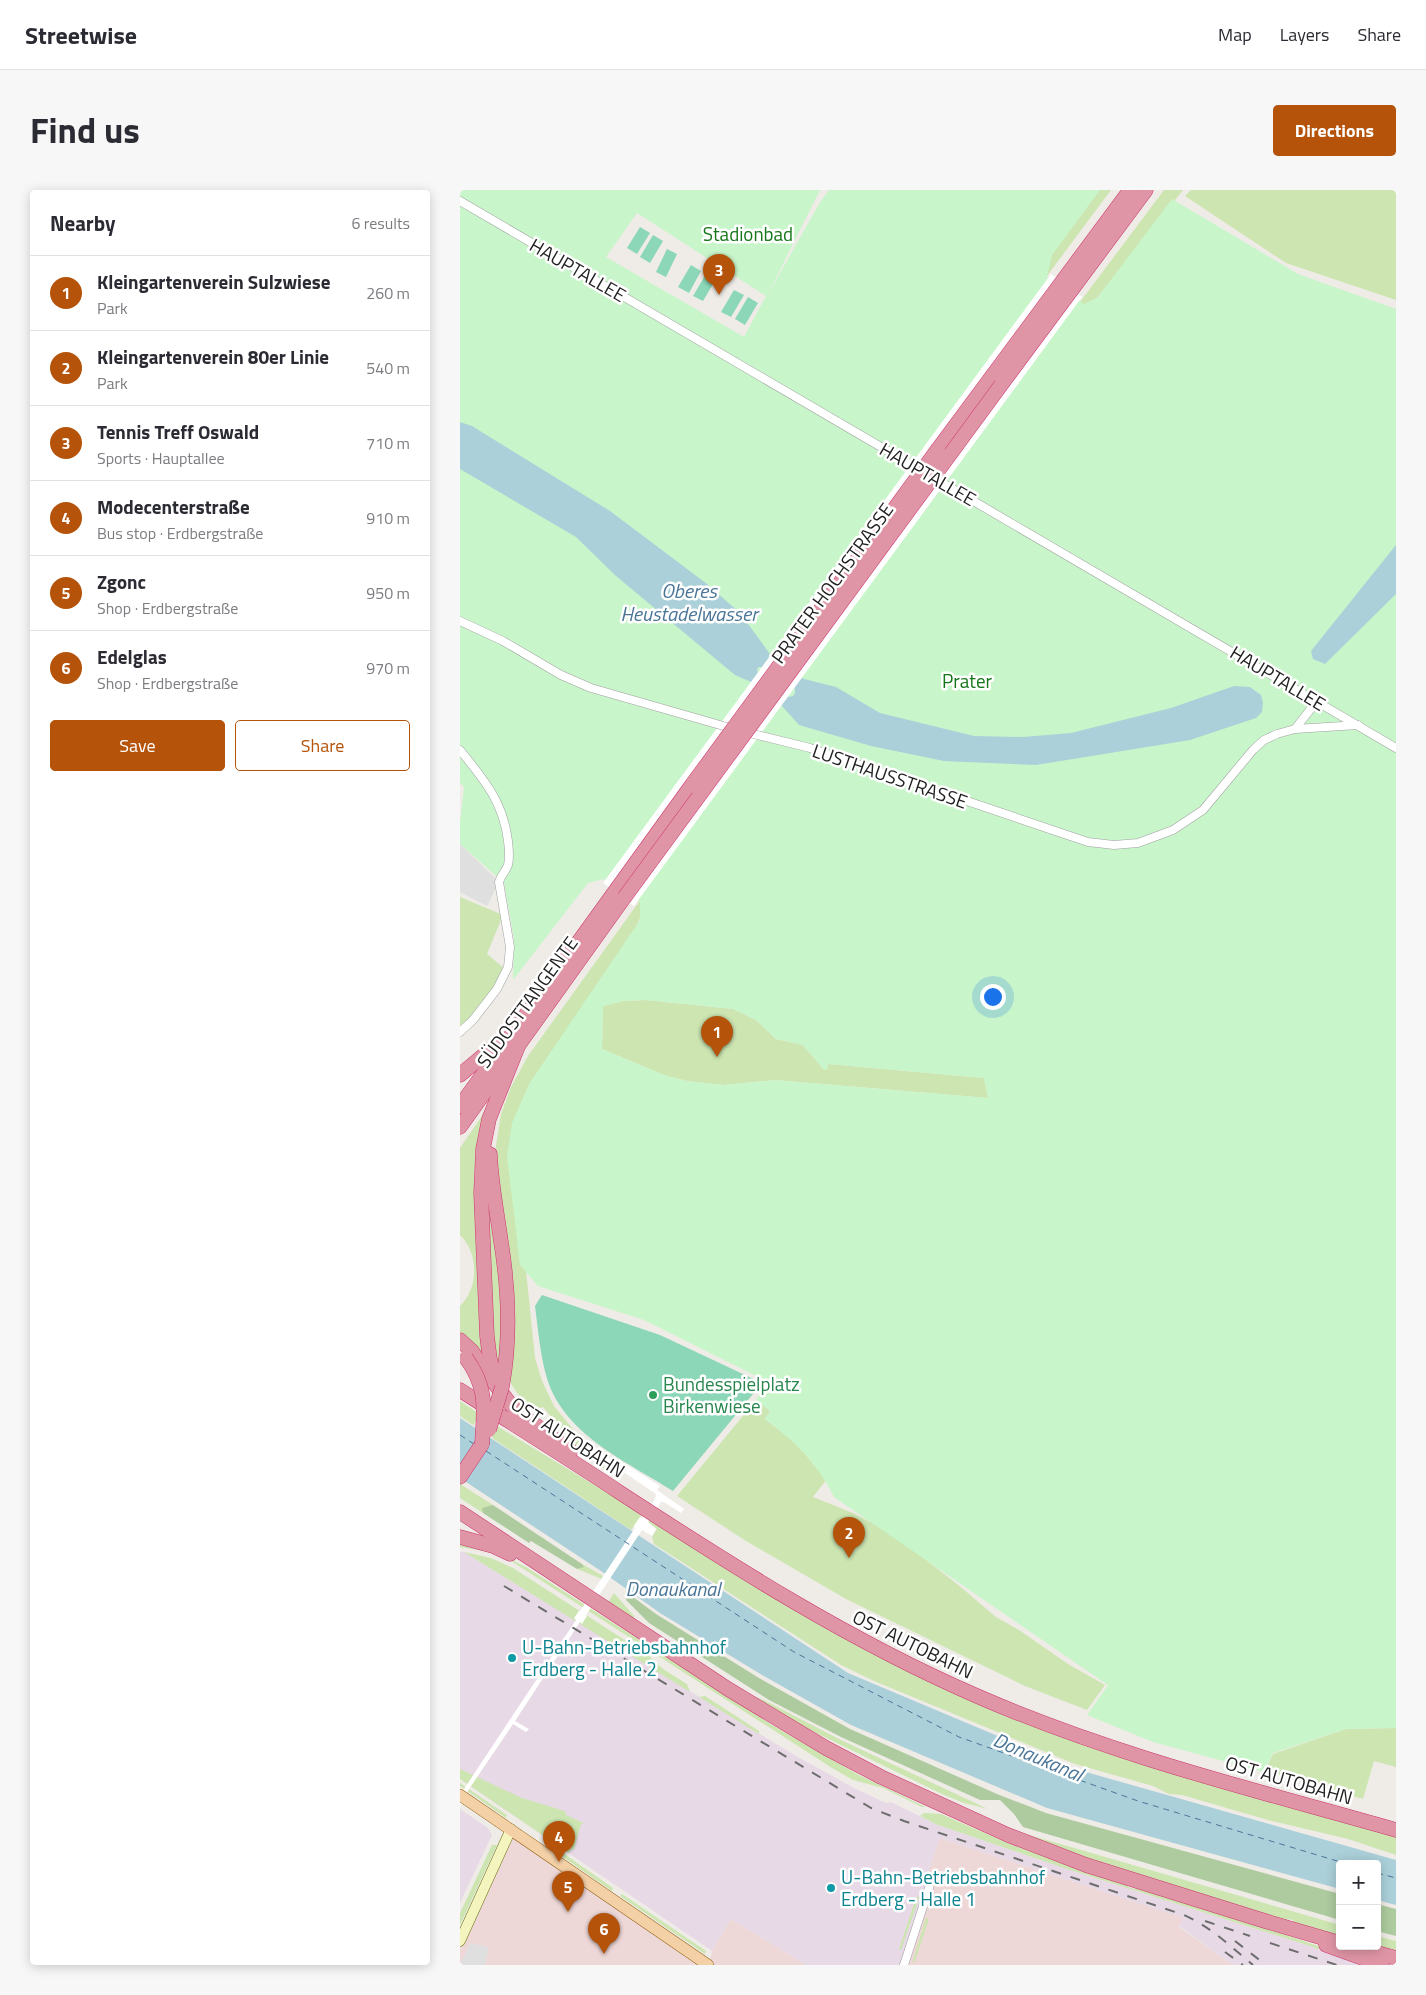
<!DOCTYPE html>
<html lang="en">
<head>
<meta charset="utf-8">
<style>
	:root { --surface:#fff; --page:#f7f7f7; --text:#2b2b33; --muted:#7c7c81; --line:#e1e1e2; --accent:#b45309 }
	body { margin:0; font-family:"Titillium Web",sans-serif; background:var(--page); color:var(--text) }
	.controls { position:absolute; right:15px; bottom:15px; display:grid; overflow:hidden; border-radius:5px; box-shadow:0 2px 12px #0003 }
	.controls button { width:45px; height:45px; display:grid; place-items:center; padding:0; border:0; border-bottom:1px solid var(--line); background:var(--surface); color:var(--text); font:25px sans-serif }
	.you { position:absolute; left:532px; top:806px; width:18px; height:18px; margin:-12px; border:4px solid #fff; border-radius:50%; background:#1a73e8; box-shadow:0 0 0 8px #1a73e833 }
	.badge { display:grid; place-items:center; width:32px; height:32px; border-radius:50%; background:var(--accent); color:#fff; font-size:16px; font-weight:700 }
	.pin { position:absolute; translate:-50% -41px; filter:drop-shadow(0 1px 2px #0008) }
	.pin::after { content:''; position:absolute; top:26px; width:18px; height:15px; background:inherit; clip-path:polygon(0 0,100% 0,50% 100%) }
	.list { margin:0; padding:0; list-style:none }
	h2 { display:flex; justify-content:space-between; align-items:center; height:65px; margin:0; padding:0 20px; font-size:21px }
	h2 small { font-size:16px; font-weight:400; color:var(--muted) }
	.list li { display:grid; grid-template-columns:32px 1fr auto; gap:15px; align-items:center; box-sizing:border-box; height:75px; padding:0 20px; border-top:1px solid var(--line) }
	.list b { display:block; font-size:19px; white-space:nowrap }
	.list p { margin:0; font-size:16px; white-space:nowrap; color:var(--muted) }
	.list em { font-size:16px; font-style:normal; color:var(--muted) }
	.actions { display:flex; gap:10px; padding:15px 20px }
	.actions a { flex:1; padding:11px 0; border:1px solid var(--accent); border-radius:5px; text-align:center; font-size:18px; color:var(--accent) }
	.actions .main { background:var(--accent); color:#fff }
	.map { position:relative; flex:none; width:936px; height:1775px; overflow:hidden; border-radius:5px }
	header { display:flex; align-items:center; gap:30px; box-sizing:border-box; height:70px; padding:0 25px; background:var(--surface); border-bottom:1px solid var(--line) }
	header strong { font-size:24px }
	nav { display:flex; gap:28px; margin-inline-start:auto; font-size:18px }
	.intro { display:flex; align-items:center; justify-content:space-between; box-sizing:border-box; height:120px; padding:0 30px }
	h1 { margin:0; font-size:35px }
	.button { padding:12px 22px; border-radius:5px; background:var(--accent); color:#fff; font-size:18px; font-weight:700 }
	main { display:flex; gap:30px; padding:0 30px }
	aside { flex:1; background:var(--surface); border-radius:5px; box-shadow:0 2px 12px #0003 }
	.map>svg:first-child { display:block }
	.commercial { fill:#eed7d7 }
	.industrial { fill:#e8d9e6 }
	.grass { fill:#cce5b1 }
	.forest { fill:#aecb9f }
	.park { fill:#c8f5ca; fill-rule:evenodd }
	.pitch { fill:#8bd7b7 }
	.parking { fill:#dfdfdf }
	.water { fill:#abd0d9; fill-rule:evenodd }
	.pier { fill:#fff }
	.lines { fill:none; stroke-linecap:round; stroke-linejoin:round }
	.ferry { stroke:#4c7698; stroke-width:1; stroke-dasharray:6 5; stroke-linecap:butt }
	.street-casing { stroke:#a0a0a0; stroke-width:9 }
	.secondary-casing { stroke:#686e0e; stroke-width:11 }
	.primary-casing { stroke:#8e5e0d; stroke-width:12 }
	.highway-casing { stroke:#cc356e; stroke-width:15 }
	.street { stroke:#fff; stroke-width:8 }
	.secondary { stroke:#f4f4bf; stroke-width:10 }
	.primary { stroke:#f4d0a7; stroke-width:11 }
	.highway { stroke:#e095a6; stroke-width:14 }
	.rail { stroke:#6d6d6d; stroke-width:2; stroke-dasharray:10 10; stroke-linecap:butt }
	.highway-bridge-casing { stroke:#cc356e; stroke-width:15; stroke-linecap:butt }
	.highway-bridge { stroke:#e095a6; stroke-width:14 }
	.leisure-dot { fill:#2e9e5b; stroke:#fff; stroke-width:2 }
	.culture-dot { fill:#0f9aa8; stroke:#fff; stroke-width:2 }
	.labels { text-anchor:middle; stroke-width:5; stroke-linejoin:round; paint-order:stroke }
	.park-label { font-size:19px; fill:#157619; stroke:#fff }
	.street-label { font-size:19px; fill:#1f1f1f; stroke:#fff }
	.leisure-label { font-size:19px; fill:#27864d; stroke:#fff; text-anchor:start }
	.culture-label { font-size:19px; fill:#0d838f; stroke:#fff; text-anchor:start }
	.water-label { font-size:20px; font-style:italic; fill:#4c7698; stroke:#fff }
</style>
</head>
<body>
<header>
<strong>Streetwise</strong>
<nav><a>Map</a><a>Layers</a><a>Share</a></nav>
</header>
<div class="intro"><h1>Find us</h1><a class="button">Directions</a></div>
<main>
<aside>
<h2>Nearby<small>6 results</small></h2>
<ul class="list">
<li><span class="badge">1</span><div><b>Kleingartenverein Sulzwiese</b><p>Park</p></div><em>260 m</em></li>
<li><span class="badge">2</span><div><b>Kleingartenverein 80er Linie</b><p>Park</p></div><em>540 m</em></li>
<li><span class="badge">3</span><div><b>Tennis Treff Oswald</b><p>Sports · Hauptallee</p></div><em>710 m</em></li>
<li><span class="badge">4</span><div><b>Modecenterstraße</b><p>Bus stop · Erdbergstraße</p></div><em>910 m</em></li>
<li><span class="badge">5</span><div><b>Zgonc</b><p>Shop · Erdbergstraße</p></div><em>950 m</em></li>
<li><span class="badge">6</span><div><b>Edelglas</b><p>Shop · Erdbergstraße</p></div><em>970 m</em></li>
</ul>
<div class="actions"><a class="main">Save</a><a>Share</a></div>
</aside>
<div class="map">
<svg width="936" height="1775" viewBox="0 0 936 1775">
	<rect width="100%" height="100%" fill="#efece7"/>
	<g class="commercial">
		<path d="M 51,1639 L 248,1775 L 0,1775 L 0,1751 Z"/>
		<path d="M 480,1648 L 724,1728 L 719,1737 L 773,1775 L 444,1775 L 472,1689 L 466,1687 Z"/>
		<path d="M 271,1729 L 346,1775 L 249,1775 L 252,1761 Z"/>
	</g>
	<g class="industrial">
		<path d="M 0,1362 L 4,1362 L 331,1563 L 394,1598 L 426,1613 L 431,1612 L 478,1635 L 604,1678 L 847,1755 L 904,1775 L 773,1775 L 719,1736 L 723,1728 L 480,1648 L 467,1687 L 472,1689 L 444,1775 L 346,1775 L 271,1729 L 252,1761 L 0,1589 Z"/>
		<path d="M 0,1619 L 28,1638 L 32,1645 L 0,1713 Z"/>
	</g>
	<g class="grass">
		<path d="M 634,0 L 651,0 L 584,90 L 586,72 Z"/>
		<path d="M 704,0 L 723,0 L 632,114 L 617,116 Z"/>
		<path d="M 731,0 L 936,0 L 936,110 L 826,73 L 725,6 Z"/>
		<path d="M 0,707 L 43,725 L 27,764 L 44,778 L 38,793 L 3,837 L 0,838 Z"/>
		<path d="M 181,709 L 186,716 L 156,777 L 62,1041 L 75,1168 L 82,1191 L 94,1216 L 148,1282 L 118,1258 L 83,1217 L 73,1220 L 57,1203 L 48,1189 L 35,962 L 41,924 L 51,897 L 68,866 Z"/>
		<path d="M 186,810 L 273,819 L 296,830 L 316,849 L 343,855 L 364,880 L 367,880 L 368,874 L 524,888 L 528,908 L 315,890 L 264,895 L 227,891 L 204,885 L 142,859 L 143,816 L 163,811 Z"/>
		<path d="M 26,920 L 20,938 L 16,958 L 14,991 L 21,1155 L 23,1165 L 21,1166 L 12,1152 L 0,1142 L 0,1116 C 19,1098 19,1063 0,1045 L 0,958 Z"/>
		<path d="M 25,978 L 41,1095 L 42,1142 L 38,1185 L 34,1175 Z"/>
		<path d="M 296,1210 L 310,1221 L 305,1229 L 337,1254 L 366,1290 L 353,1307 L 393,1323 L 430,1342 L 497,1394 L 536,1427 L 559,1440 L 608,1474 L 645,1495 L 627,1520 L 565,1496 L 386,1409 L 286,1351 L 217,1306 Z"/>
		<path d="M 0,1211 L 18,1223 L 17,1230 L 13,1235 L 0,1226 Z"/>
		<path d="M 37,1236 L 182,1324 L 171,1340 L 32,1248 Z"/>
		<path d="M 0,1294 L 33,1315 L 23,1318 L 23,1323 L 0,1308 Z"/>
		<path d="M 190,1329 L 496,1503 L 936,1646 L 936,1665 L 888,1649 L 808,1630 L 722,1605 L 709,1604 L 693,1596 L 615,1574 L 414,1491 L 381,1475 L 194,1354 L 192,1347 L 197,1339 L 188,1332 Z"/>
		<path d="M 0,1353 L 40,1364 L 66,1377 L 312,1535 L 399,1585 L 466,1617 L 462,1617 L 423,1598 L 393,1590 L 372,1578 L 51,1371 L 30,1362 L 0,1357 Z"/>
		<path d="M 4,1362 L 31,1368 L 53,1378 L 188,1465 L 203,1479 L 227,1494 L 230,1502 Z"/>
		<path d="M 122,1374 L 143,1386 L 142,1389 L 117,1379 L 123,1377 Z"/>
		<path d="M 154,1403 L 174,1426 L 174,1431 L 147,1414 Z"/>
		<path d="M 277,1500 L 304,1510 L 381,1550 L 528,1619 L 504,1613 L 482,1604 L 315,1523 Z"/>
		<path d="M 245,1506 L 299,1541 L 299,1544 L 239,1507 Z"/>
		<path d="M 936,1538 L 936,1577 L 914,1571 L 903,1609 L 805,1581 L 813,1564 L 886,1539 Z"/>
		<path d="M 408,1573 L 506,1620 L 559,1642 L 880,1735 L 880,1746 L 833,1732 L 833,1730 L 827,1729 L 827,1731 L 649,1677 L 502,1621 Z"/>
		<path d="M 0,1579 L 62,1608 L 105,1621 L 106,1625 L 124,1633 L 121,1634 L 114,1660 L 112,1659 L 109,1663 L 0,1589 Z"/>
		<path d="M 0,1593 L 47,1625 L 46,1628 L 0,1596 Z"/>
		<path d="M 464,1623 L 481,1624 L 550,1654 L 668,1695 L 668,1697 L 675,1699 L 676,1697 L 826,1745 L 884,1765 L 904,1775 L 847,1755 L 604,1678 L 478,1635 L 460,1626 Z"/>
		<path d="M 32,1655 L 37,1655 L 0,1735 L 0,1723 Z"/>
		<path d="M 100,1661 L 153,1698 L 152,1701 L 103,1667 Z"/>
		<path d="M 162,1704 L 246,1761 L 245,1764 L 160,1706 Z"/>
		<path d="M 460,1704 L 460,1705 L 441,1760 L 439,1759 L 455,1711 Z"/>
		<path d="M 466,1728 L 469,1729 L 454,1774 L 453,1770 Z"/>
		<path d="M 917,1746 L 936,1751 L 936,1762 L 917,1756 Z"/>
	</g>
	<g class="forest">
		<path d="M 33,1315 L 122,1374 L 124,1377 L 117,1379 L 71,1351 L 69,1353 L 23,1323 L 22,1318 Z"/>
		<path d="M 165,1401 L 196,1424 L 299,1488 L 390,1539 L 537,1604 L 586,1623 L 880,1704 L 880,1730 L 563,1637 L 554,1624 L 540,1610 L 520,1610 L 381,1547 L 309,1510 L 189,1433 L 166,1410 Z"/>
		<path d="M 917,1714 L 936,1719 L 936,1746 L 917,1741 Z"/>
	</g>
	<path class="park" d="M 0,0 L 360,0 L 307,106 L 359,14 L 369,0 L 640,0 L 592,65 L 587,87 L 624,114 L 638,107 L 712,9 L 838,84 L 936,119 L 936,1538 L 886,1539 L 813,1563 L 804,1582 L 693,1552 L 627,1525 L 648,1495 L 374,1307 C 357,1272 335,1252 305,1229 L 310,1221 L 296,1210 L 306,1191 L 184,1130 L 78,1096 L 60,1075 L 47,967 L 52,933 L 69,894 L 180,730 L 180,712 L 144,689 L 128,693 L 53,790 L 54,749 L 44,693 L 0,654 L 0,633 L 4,597 L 0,593 ZM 177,23 L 306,106 L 284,147 L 146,67 ZM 186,810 L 273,819 L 296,830 L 316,849 L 343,855 L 364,880 L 367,880 L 368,874 L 524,888 L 528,908 L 315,890 L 264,895 L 227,891 L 204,885 L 142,859 L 143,816 L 163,811 Z"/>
	<g class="pitch">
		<path d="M 180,37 L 190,43 L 177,64 L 167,58 Z"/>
		<path d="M 193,45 L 203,51 L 190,73 L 180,67 Z"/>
		<path d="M 207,59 L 217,64 L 206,87 L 196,82 Z"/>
		<path d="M 231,75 L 241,81 L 229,103 L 218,97 Z"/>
		<path d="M 246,84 L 256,89 L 243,111 L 233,106 Z"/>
		<path d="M 274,100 L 284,105 L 271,127 L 261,122 Z"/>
		<path d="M 288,107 L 298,113 L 285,135 L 275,129 Z"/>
		<path d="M 82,1105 L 200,1145 L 302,1193 L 213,1301 C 166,1271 102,1244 86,1185 C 80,1163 78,1139 75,1116 Z"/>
	</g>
	<g class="parking">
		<path d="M 0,654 L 39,692 L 27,716 L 0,702 Z"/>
		<path d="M 10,1753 L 29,1757 L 25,1775 L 0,1775 Z"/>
	</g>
	<g class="water">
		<path d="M 0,232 L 12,236 L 150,321 L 247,394 L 280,423 L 310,464 L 344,489 L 376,497 L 420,523 L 514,546 L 563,547 L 611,543 L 711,518 L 774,496 L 790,497 L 801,505 L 803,513 L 802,522 L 796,528 L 730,550 L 576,575 L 484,571 L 411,556 L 339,535 L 322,516 L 291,492 L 275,485 L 156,386 L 116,347 L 0,279 ZM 299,477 L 304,477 L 335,499 L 335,503 L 333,506 L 329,507 L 298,485 L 297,479 Z"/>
		<path d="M 936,355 L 936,404 L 865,474 L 853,469 L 851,461 Z"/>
		<path d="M 0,1228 L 388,1483 L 619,1580 L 936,1670 L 936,1715 L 917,1710 L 917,1674 L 880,1674 L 880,1699 L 587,1618 L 391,1535 L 302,1485 L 200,1423 L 144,1383 L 0,1288 Z"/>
	</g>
	<g class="pier">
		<path d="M 591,84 L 622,107 L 174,716 L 143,693 Z"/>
		<path d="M 148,1267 L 153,1271 L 156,1268 L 200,1296 L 197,1300 L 224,1319 L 221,1323 L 204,1312 L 201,1312 L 188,1332 L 196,1339 L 192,1346 L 182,1340 L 126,1425 L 127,1426 L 122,1434 L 120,1432 L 55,1531 L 69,1539 L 66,1542 L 53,1534 L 3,1608 L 0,1617 L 0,1605 L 116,1430 L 114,1428 L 119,1421 L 120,1421 L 175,1338 L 174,1336 L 180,1327 L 182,1328 L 195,1309 L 196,1304 L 146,1270 Z"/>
	</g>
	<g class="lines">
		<g class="ferry">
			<path d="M 0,1245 L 14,1254"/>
			<path d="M 26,1261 L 334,1462 L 499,1547 L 678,1611 L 887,1674"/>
			<path d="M 917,1683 L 936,1688"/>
		</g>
		<g class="street-casing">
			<g id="street">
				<path d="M 0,11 L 936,558"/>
				<path d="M 0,431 L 43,451 L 101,485 L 131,498 L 274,539"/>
				<path d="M 835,539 L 857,511"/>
				<path d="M 285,542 L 350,558 L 628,652 L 654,655 L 678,653 L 713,640 L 743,620 L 793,560 L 804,550 L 817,544 L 835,539 L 898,535"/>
				<path d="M 0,560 C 24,590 43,611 48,651 C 49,659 50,667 48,675 C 46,681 41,685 39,692 L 50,757 L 48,777 L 37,799 L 13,830 L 0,842"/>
				<path d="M 444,1775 L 469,1698"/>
			</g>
		</g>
		<g class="secondary-casing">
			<path id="secondary" d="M 0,1751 L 51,1639"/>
		</g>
		<g class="primary-casing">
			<path id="primary" d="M 0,1605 L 248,1775"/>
		</g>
		<g class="highway-casing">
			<g id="highway">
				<path d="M 541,195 L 686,0"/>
				<path d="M 478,259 L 670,0"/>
				<path d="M 0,885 L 37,854"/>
				<path d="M 0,916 L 231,596"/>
				<path d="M 0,937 L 164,708"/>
				<path d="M 30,964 C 31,993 37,1022 41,1052 C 49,1101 51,1148 42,1197"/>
				<path d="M 0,1150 L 12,1161 L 27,1184 L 55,1220 L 111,1261"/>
				<path d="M 0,1200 C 53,1234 106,1267 159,1302 C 274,1377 390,1451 517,1506 C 652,1565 795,1600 936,1640"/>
				<path d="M 40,1201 L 30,1170 L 27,1146 L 21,1003 L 23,959 L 29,929 L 59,854"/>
				<path d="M 0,1287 L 22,1254"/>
				<path d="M 0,1322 L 268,1499 L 366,1558 L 421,1587 L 548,1645 L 626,1675 L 805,1731 L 880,1753"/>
				<path d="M 0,1347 L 33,1356 L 50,1364"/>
				<path d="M 866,1755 L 922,1775"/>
				<path d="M 903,1759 L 936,1768"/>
			</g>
		</g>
		<use href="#street" class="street"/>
		<use href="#secondary" class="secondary"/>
		<use href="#primary" class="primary"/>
		<use href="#highway" class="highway"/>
		<g class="rail">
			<path d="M 44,1396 L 411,1618 L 444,1631 L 724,1725 C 751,1737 770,1756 793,1775"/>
			<path d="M 745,1731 L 790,1746"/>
			<path d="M 775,1751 L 806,1775"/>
			<path d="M 810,1753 L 877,1775"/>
			<path d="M 765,1762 L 783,1775"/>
		</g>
		<g class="highway-bridge-casing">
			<g id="highway-bridge">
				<path d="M 231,596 L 478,259"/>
				<path d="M 164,708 L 541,195"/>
				<path d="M 6,1168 C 28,1198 24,1219 22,1254"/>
				<path d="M 29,1240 L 42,1197"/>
			</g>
		</g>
		<use href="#highway-bridge" class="highway-bridge"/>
	</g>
	<circle class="leisure-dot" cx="193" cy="1205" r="5"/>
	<g class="culture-dot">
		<circle cx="52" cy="1468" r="5"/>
		<circle cx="371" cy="1698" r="5"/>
	</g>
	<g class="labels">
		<g class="park-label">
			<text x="288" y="51">Stadionbad</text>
			<text x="507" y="498">Prater</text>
		</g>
		<g class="street-label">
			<text transform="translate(118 80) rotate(30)" y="7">HAUPTALLEE</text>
			<text transform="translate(468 284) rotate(30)" y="7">HAUPTALLEE</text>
			<text transform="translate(372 393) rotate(-54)" y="7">PRATER HOCHSTRASSE</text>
			<text transform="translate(818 488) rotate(31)" y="7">HAUPTALLEE</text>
			<text transform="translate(430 586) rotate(19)" y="7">LUSTHAUSSTRASSE</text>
			<text transform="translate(67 812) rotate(-54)" y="7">SÜDOSTTANGENTE</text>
			<text transform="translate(108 1247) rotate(33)" y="7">OST AUTOBAHN</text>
			<text transform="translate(453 1454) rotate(26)" y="7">OST AUTOBAHN</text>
			<text transform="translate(829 1590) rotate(16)" y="7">OST AUTOBAHN</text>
		</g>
		<g class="leisure-label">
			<text x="203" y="1201">Bundesspielplatz<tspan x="203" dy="22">Birkenwiese</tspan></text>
		</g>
		<g class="culture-label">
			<text x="62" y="1464">U-Bahn-Betriebsbahnhof<tspan x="62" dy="22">Erdberg - Halle 2</tspan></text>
			<text x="381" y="1694">U-Bahn-Betriebsbahnhof<tspan x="381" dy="22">Erdberg - Halle 1</tspan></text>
		</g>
		<g class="water-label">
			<text x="229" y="408">Oberes<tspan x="229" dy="23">Heustadelwasser</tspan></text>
			<text x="213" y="1406">Donaukanal</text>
			<text transform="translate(578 1567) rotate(23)" y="7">Donaukanal</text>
		</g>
	</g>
</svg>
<div class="controls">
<button>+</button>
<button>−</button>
</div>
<div class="you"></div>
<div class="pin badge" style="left:257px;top:867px">1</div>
<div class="pin badge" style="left:389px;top:1368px">2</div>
<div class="pin badge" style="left:259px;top:105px">3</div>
<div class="pin badge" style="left:99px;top:1672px">4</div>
<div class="pin badge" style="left:108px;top:1722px">5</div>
<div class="pin badge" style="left:144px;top:1764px">6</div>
</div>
</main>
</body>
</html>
